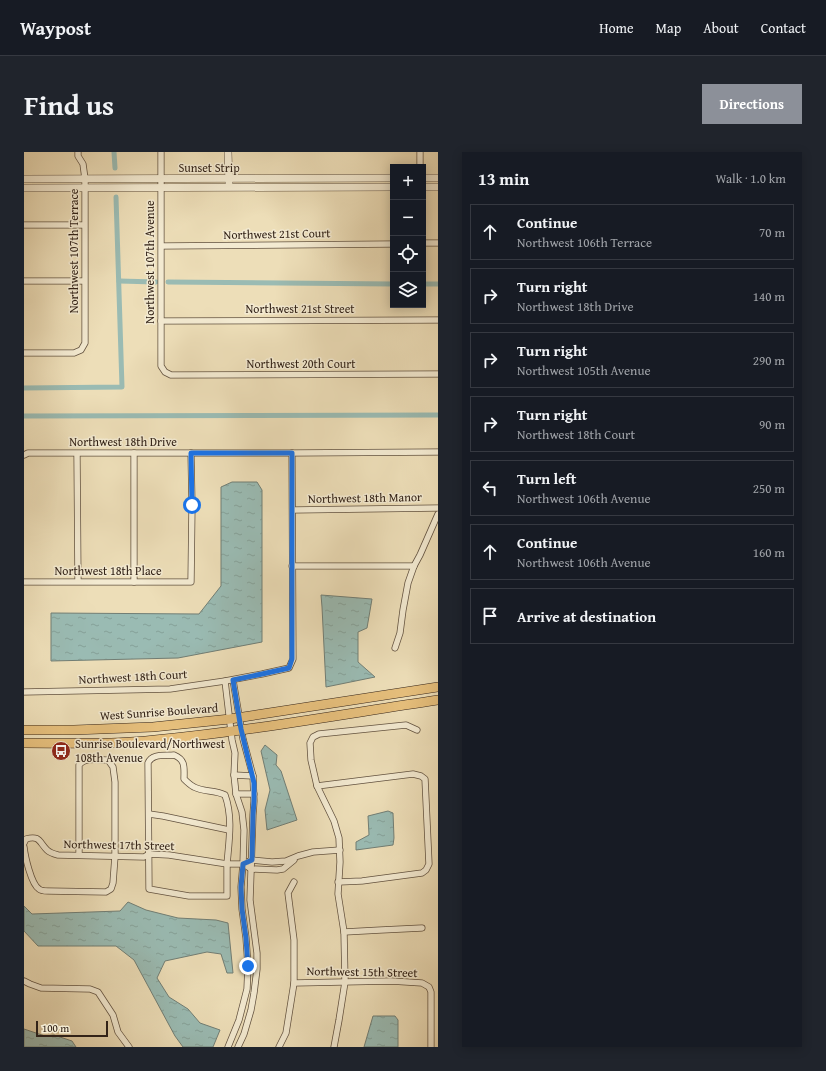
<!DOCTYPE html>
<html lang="en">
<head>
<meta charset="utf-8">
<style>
	:root { --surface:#171b24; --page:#20242c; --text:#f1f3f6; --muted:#9ea1a6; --line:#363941; --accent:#8c9099 }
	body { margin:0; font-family:"Gentium Book Plus",serif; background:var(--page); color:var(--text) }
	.controls { position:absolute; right:12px; top:12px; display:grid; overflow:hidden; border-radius:0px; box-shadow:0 2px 10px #0003 }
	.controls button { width:36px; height:36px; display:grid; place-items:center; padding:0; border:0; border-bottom:1px solid var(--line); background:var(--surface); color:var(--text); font:20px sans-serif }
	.scale { position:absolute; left:12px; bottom:10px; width:72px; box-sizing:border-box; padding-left:4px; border:2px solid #332318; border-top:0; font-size:11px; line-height:14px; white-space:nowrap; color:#332318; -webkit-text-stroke:3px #f3ead1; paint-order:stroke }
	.stop { position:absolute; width:12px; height:12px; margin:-9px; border:3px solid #1a73e8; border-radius:50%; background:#fff }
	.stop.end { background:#1a73e8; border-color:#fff; box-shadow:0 1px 4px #0008 }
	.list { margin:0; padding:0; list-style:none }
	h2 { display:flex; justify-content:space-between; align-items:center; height:52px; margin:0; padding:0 16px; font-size:17px }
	h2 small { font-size:13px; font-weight:400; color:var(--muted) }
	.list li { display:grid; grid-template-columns:26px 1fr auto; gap:12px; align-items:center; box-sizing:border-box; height:56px; margin:0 8px 8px; padding:0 8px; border:1px solid var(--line); border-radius:0px }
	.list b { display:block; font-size:15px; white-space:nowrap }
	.list p { margin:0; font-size:13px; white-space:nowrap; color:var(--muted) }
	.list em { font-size:13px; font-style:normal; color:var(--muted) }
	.icon { flex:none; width:22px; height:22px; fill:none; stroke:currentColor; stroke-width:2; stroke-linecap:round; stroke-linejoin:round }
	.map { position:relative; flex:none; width:414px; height:895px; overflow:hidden; border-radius:0px }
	header { display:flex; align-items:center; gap:24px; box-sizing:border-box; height:56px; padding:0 20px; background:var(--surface); border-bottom:1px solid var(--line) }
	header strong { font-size:19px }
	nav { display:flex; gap:22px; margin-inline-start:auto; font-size:14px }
	.intro { display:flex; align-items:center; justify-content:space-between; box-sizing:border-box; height:96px; padding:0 24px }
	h1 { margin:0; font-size:28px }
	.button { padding:10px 18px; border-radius:0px; background:var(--accent); color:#fff; font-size:14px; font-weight:700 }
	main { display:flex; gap:24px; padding:0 24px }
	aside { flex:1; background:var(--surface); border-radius:0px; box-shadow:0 2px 10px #0003 }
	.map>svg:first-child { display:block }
	.water { fill:url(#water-ripples); stroke:#717e75 }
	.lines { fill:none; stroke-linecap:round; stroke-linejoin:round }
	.canal { stroke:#9abbb3; stroke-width:5 }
	.minor-casing { stroke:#625240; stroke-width:7 }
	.tertiary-casing { stroke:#625240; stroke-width:8 }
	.trunk-casing { stroke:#332318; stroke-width:10 }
	.minor { stroke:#f3ead1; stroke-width:5.5 }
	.tertiary { stroke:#f3ead1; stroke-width:7 }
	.trunk { stroke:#e6bf7c; stroke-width:9 }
	.route { stroke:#1a73e8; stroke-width:5 }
	.labels { text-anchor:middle; stroke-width:3; stroke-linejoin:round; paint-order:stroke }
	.street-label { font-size:12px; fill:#332318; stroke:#f3ead1 }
	.poi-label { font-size:12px; fill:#332318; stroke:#f3ead1; text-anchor:start }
</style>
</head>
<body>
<header>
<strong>Waypost</strong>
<nav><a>Home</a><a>Map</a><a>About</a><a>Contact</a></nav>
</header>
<div class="intro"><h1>Find us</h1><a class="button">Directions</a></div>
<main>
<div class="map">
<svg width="414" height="895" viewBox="0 0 414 895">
	<defs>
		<pattern id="water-ripples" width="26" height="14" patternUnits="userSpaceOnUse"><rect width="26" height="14" fill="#9abbb3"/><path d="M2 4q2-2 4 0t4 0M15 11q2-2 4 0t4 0" fill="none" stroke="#85a099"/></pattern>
	</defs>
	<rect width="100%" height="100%" fill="#eddeb8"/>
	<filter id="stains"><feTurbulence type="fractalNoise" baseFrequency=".005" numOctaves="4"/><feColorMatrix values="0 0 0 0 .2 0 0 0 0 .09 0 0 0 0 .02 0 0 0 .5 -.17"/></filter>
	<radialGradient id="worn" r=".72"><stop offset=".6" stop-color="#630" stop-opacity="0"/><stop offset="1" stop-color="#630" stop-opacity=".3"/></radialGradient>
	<g class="water">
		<path d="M 208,330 L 233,330 L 238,338 L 238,490 L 154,506 L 27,509 L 27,461 L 175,462 L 197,434 L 197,335 Z"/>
		<path d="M 297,443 L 348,447 L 343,476 L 334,480 L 334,510 L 351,525 L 302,535 L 298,455 Z"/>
		<path d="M 241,593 L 253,603 L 252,613 L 257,619 L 273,668 L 243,678 L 241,658 L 246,638 L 237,599 Z"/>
		<path d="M 364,659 L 369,661 L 370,686 L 369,693 L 332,698 L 332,690 L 345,683 L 344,664 Z"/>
		<path d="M 104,750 L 122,758 L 154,766 L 192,768 L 204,771 L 209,821 L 203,821 L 197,802 L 183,800 L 141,809 L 133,826 L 145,845 L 164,857 L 176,871 L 196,878 L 189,895 L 159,895 L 151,884 L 110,808 L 92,794 L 14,794 L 0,779 L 0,754 L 8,762 L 96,759 Z"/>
		<path d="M 349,864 L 371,864 L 374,868 L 374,895 L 340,895 Z"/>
		<path d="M 0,877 L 21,884 L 30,883 L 48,889 L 52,895 L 0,895 Z"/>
	</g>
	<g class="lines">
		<g class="canal">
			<path d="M 90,0 L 91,16"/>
			<path d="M 95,129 L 132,130"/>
			<path d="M 144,130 L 369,132"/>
			<path d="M 399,132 L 414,132"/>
			<path d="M 0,236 L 98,235 L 92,45"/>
			<path d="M 0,264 L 414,263"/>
		</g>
		<g class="minor-casing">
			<g id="minor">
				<path d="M 137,0 L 137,214 L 141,220 L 147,223 L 414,222"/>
				<path d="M 396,15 L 396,0"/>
				<path d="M 0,73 L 60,73"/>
				<path d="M 399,91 L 414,91"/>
				<path d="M 138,94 L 369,92"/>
				<path d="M 0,129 L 60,129"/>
				<path d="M 137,169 L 414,168"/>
				<path d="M 0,201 L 50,201 L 57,198 L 61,191 L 61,27 L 59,12 L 54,4 L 54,0"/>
				<path d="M 110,301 L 110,430"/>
				<path d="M 53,302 L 54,429"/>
				<path d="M 0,303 L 4,301 L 268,301 L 414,300"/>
				<path d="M 269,358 L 414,356"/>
				<path d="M 268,414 L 390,414"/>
				<path d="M 0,430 L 167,430 L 168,353 L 167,301"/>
				<path d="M 371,496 L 376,481 L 379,458 L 384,431 L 390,414 L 396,403 L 414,362"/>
				<path d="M 209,528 L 219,587 L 229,624 L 230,649 L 229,663 L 226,748 L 233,801 L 233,817 L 230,841 L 227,858 L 220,882 L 214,895"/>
				<path d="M 201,529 L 208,588 L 211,601 L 210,623 L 212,642 L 218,660 L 220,678 L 219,712 L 217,735 L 218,757 L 222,786 L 224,814 L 223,837 L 215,868 L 204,895"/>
				<path d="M 0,540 L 146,537 L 201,529 L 238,522 L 265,516 L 269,507 L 268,301"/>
				<path d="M 150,603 C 162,608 160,616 160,627 C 163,630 166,633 170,635 C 179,640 191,638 201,643 C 209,665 205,689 203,712 C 203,723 203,733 203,744 L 165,744 L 125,737 L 124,611 C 128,601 141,604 150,603 Z"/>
				<path d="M 210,623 L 229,624"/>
				<path d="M 293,634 L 389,622 L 397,624 L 401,627 L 405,712 L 402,718 L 398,721 L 338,729 L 314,730"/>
				<path d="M 212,642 L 230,642"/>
				<path d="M 125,662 L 139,664 L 205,678"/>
				<path d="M 0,691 L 2,687 C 16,683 15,690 23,698 C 26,701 30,702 34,703 L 120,705 L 125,702 L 145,703 L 203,712 L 219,712 L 228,708 L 248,710 L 262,709 L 274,704 L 289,700 L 316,698"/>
				<path d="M 0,695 C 1,704 7,732 15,737 C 17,739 21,739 24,739 L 82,740 L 87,737 L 89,731 L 91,704 L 91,630 L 89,615 L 84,608 C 75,608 61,605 55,613 L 55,703"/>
				<path d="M 224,715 L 227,717 L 253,718 L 259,717 L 270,708"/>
				<path d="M 320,780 L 357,778 L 398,776"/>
				<path d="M 0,829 L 6,832 L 17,836 L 66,837 L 74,840 L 89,863 L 94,880 L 105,895"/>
				<path d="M 270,831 L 367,829 L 398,831 L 405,835 L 407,840 L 407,895"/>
				<path d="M 255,895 L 262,881 L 270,831 L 270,788 L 264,741 L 270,730"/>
				<path d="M 310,895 L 315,868 L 321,830 L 320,780 L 314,742 L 316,710 L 315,686 L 310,669 L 293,634 L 287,608 L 286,591 L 289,585 L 295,582 L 382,573 L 393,578"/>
			</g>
		</g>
		<g class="tertiary-casing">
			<g id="tertiary">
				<path d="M 204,0 L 205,31"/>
				<path d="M 399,26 L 414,26"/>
				<path d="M 0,27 L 369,26"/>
				<path d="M 399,35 L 414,35"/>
				<path d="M 0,36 L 369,35"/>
			</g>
		</g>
		<g class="trunk-casing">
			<g id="trunk">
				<path d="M 0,578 L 50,578 L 129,575 L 206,567 L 414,535"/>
				<path d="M 0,591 C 43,591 88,593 131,588 C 226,579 320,562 414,548"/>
			</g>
		</g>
		<use href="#minor" class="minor"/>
		<use href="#tertiary" class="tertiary"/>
		<use href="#trunk" class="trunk"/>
	</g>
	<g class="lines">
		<path class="route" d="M 168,353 L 167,301 L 268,301 L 268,507 L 265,516 L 238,522 L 209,528 L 217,577 L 230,631 L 230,649 L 229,663 L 228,708 L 219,712 L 217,735 L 218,757 L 222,786 L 224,814"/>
	</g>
	<defs>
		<g id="bus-disc" transform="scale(1)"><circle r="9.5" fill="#8f2418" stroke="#f3ead1"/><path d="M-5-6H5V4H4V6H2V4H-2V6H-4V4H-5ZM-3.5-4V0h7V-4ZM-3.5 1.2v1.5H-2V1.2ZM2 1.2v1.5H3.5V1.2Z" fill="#fff"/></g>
	</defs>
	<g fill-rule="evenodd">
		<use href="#bus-disc" x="37" y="599"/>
	</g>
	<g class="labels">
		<g class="street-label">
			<text x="185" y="20">Sunset Strip</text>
			<text transform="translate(253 82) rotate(-1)" y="4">Northwest 21st Court</text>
			<text transform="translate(50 99) rotate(-90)" y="4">Northwest 107th Terrace</text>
			<text transform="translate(126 110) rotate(-90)" y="4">Northwest 107th Avenue</text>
			<text x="276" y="161">Northwest 21st Street</text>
			<text x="277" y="216">Northwest 20th Court</text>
			<text x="99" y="294">Northwest 18th Drive</text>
			<text transform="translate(341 346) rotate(-1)" y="4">Northwest 18th Manor</text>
			<text x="84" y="423">Northwest 18th Place</text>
			<text transform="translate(109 525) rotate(-3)" y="4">Northwest 18th Court</text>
			<text transform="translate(135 560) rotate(-4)" y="4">West Sunrise Boulevard</text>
			<text transform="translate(95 693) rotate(1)" y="4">Northwest 17th Street</text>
			<text transform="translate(338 820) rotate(1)" y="4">Northwest 15th Street</text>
		</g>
		<g class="poi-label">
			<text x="51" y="596">Sunrise Boulevard/Northwest<tspan x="51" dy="14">108th Avenue</tspan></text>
		</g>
	</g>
	<rect width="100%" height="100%" filter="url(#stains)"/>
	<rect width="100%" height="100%" fill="url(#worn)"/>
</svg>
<div class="controls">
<button>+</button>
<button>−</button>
<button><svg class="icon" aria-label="locate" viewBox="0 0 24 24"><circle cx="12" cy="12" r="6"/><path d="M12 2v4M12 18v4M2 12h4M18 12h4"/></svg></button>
<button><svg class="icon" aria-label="layers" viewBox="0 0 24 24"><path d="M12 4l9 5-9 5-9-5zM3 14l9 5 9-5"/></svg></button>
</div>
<div class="scale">100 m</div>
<div class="stop" style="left:168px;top:353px"></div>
<div class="stop end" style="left:224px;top:814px"></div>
</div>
<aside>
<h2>13 min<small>Walk · 1.0 km</small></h2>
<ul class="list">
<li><svg class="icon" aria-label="ahead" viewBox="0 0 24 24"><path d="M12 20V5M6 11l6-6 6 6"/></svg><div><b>Continue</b><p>Northwest 106th Terrace</p></div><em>70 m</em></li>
<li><svg class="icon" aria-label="right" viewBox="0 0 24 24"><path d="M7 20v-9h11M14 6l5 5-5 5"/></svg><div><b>Turn right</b><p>Northwest 18th Drive</p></div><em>140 m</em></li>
<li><svg class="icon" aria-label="right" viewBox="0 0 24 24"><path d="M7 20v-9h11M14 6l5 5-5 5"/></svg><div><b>Turn right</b><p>Northwest 105th Avenue</p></div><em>290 m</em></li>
<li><svg class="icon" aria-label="right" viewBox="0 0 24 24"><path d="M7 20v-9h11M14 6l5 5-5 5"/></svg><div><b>Turn right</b><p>Northwest 18th Court</p></div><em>90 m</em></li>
<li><svg class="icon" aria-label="left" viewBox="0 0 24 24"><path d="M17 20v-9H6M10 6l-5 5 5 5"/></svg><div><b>Turn left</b><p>Northwest 106th Avenue</p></div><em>250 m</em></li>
<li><svg class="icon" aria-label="ahead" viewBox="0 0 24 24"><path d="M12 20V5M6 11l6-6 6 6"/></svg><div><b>Continue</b><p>Northwest 106th Avenue</p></div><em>160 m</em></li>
<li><svg class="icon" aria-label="arrive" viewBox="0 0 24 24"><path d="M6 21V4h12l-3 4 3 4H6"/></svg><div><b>Arrive at destination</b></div></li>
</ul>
</aside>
</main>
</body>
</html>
